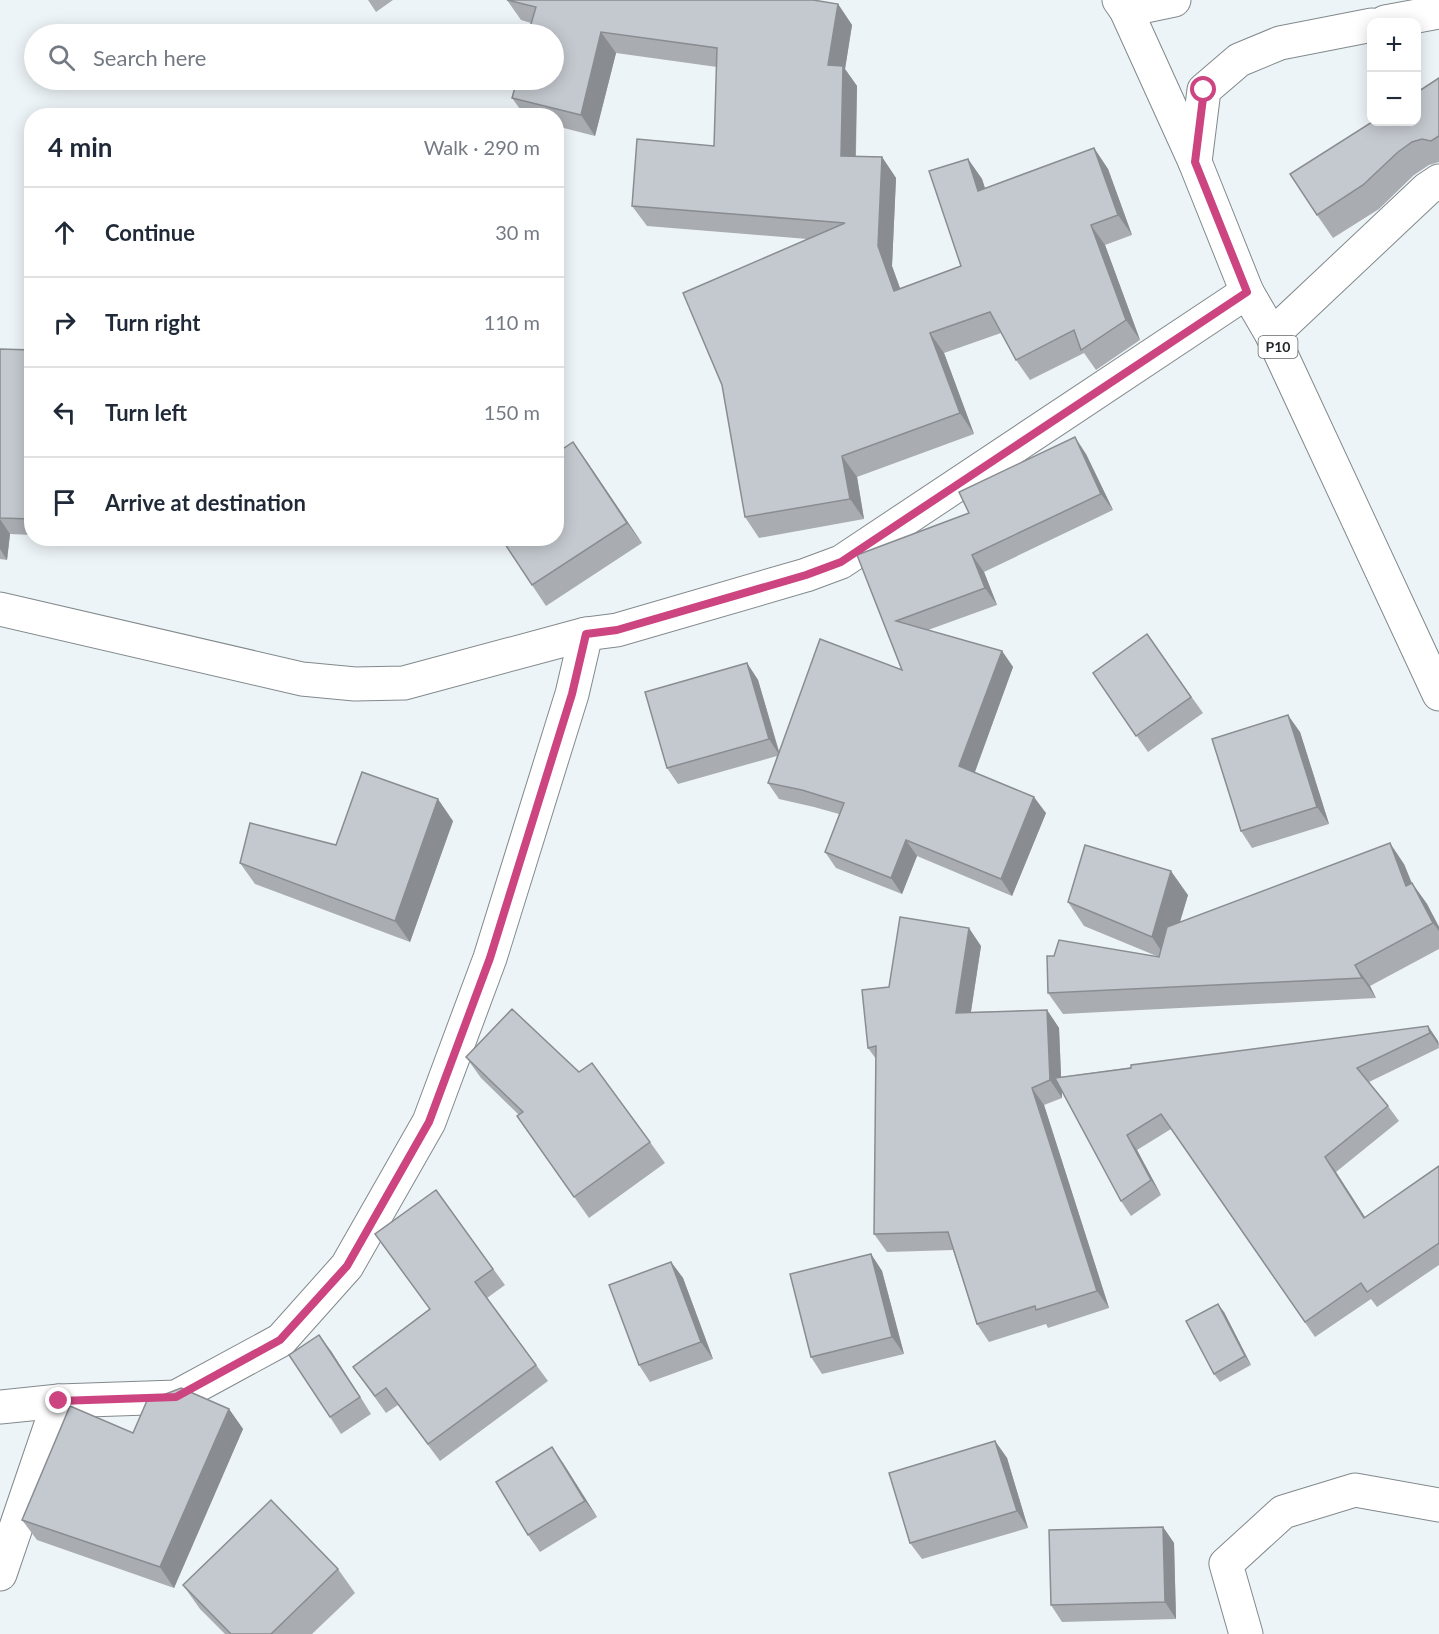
<!DOCTYPE html>
<html lang="en">
<head>
<meta charset="utf-8">
<style>
	:root { --surface:#fff; --page:#f6f6f7; --text:#1f2937; --muted:#747a83; --line:#e0e1e3 }
	body { margin:0; font-family:Lato,sans-serif; background:var(--page); color:var(--text) }
	.controls { position:absolute; right:18px; top:18px; display:grid; overflow:hidden; border-radius:12px; box-shadow:0 3px 15px #0003 }
	.controls button { width:54px; height:54px; display:grid; place-items:center; padding:0; border:0; border-bottom:2px solid var(--line); background:var(--surface); color:var(--text); font:30px sans-serif }
	.stop { position:absolute; width:18px; height:18px; margin:-14px; border:4px solid #cc4480; border-radius:50%; background:#fff }
	.stop.end { background:#cc4480; border-color:#fff; box-shadow:0 2px 6px #0008 }
	.list { margin:0; padding:0; list-style:none }
	h2 { display:flex; justify-content:space-between; align-items:center; height:78px; margin:0; padding:0 24px; font-size:26px }
	h2 small { font-size:20px; font-weight:400; color:var(--muted) }
	.list li { display:grid; grid-template-columns:39px 1fr auto; gap:18px; align-items:center; box-sizing:border-box; height:90px; padding:0 24px; border-top:2px solid var(--line) }
	.list b { display:block; font-size:22px; white-space:nowrap }
	.list em { font-size:20px; font-style:normal; color:var(--muted) }
	.icon { flex:none; width:33px; height:33px; fill:none; stroke:currentColor; stroke-width:2; stroke-linecap:round; stroke-linejoin:round }
	.map { position:relative; flex:none; width:1439px; height:1634px; overflow:hidden }
	.search { position:absolute; background:var(--surface); box-shadow:0 3px 15px #0003; left:24px; top:24px; width:540px; height:66px; display:flex; align-items:center; gap:15px; box-sizing:border-box; padding:0 21px; border-radius:33px; color:var(--muted); font-size:22px }
	.panel { position:absolute; background:var(--surface); box-shadow:0 3px 15px #0003; left:24px; top:108px; width:540px; height:438px; border-radius:24px }
	.map>svg:first-child { display:block }
	.lines { fill:none; stroke-linecap:round; stroke-linejoin:round }
	.minor-casing { stroke:#82898c; stroke-width:35 }
	.major-casing { stroke:#82898c; stroke-width:35 }
	.minor { stroke:#fff; stroke-width:33 }
	.major { stroke:#fff; stroke-width:33 }
	.wall { fill:#a9adb2 }
	.shaded-wall { fill:#898d91 }
	.building { fill:#c4c9cf; stroke:#898d91; stroke-width:1.5 }
	.route { stroke:#cc4480; stroke-width:8 }
	.labels { text-anchor:middle; stroke-width:6; stroke-linejoin:round; paint-order:stroke }
	.shield { fill:#fff; stroke:#666868; stroke-width:1.5 }
	.shield-label { font-size:14px; font-weight:bold; fill:#242728 }
</style>
</head>
<body>
<div class="map">
<svg width="1439" height="1634" viewBox="0 0 1439 1634">
	<rect width="100%" height="100%" fill="#edf4f7"/>
	<g class="lines">
		<g class="minor-casing">
			<g id="minor">
				<path d="M 1126,10 L 1174,0"/>
				<path d="M 1385,22 L 1439,12"/>
				<path d="M 1195,162 L 1204,90 L 1239,60 L 1280,43 L 1372,25"/>
				<path d="M 1272,335 L 1427,189 L 1439,181"/>
				<path d="M 0,609 L 302,679 L 355,684 L 404,683 L 586,634 L 617,630 L 806,575 L 841,562 L 1247,292"/>
				<path d="M 0,1407 L 59,1401 L 176,1397 L 281,1340 L 347,1266 L 429,1122 L 490,958 L 572,694 L 586,634"/>
				<path d="M 0,1574 L 59,1401"/>
				<path d="M 1246,1634 L 1226,1564 L 1283,1512 L 1355,1490 L 1439,1505"/>
			</g>
		</g>
		<g class="major-casing">
			<path id="major" d="M 1119,0 L 1126,10 L 1195,162 L 1247,292 L 1272,335 L 1439,694"/>
		</g>
		<use href="#minor" class="minor"/>
		<use href="#major" class="major"/>
	</g>
	<g class="wall">
		<path d="M 368,0 L 393,0 L 376,12 Z"/>
		<path d="M 507,0 L 838,4 L 852,25 L 845,69 L 857,86 L 856,156 L 882,157 L 896,178 L 892,266 L 900,288 L 961,266 L 968,159 L 982,179 L 985,189 L 1094,148 L 1108,169 L 1132,235 L 1105,245 L 1140,340 L 1096,370 L 1084,353 L 1030,380 L 1016,360 L 1001,333 L 944,353 L 974,434 L 857,477 L 864,519 L 759,538 L 745,517 L 807,239 L 647,226 L 632,206 L 714,146 L 717,67 L 616,53 L 595,136 L 556,126 L 556,116 L 525,116 L 512,98 L 531,23 L 521,20 Z"/>
		<path d="M 1439,78 L 1439,162 L 1429,165 L 1414,175 L 1379,209 L 1333,238 L 1317,215 Z"/>
		<path d="M 0,349 L 32,350 L 32,535 L 10,534 L 7,560 L 0,559 Z"/>
		<path d="M 573,442 L 642,543 L 546,606 L 532,585 L 564,448 Z"/>
		<path d="M 1086,454 L 1113,510 L 984,572 L 997,605 L 928,630 L 1002,651 L 1013,667 L 974,773 L 1046,813 L 1012,896 L 917,856 L 902,894 L 836,868 L 825,852 L 839,814 L 814,807 L 779,799 L 768,783 L 777,756 L 678,784 L 667,768 L 747,663 L 758,680 L 779,751 L 902,670 L 857,555 L 969,513 Z"/>
		<path d="M 1147,634 L 1203,713 L 1148,752 L 1093,673 Z"/>
		<path d="M 1300,732 L 1329,824 L 1252,848 L 1241,831 Z"/>
		<path d="M 453,821 L 410,942 L 255,884 L 240,863 Z"/>
		<path d="M 1404,864 L 1412,883 L 1427,904 L 1439,927 L 1439,949 L 1370,986 L 1376,998 L 1063,1014 L 1048,993 L 1159,957 L 1084,926 L 1068,902 L 1188,895 L 1180,922 Z"/>
		<path d="M 981,946 L 971,1012 L 1047,1010 L 1059,1028 L 1061,1077 L 1428,1026 L 1438,1041 L 1439,1048 L 1369,1082 L 1388,1106 L 1399,1121 L 1336,1172 L 1365,1217 L 1439,1166 L 1439,1265 L 1377,1307 L 1371,1299 L 1315,1337 L 1171,1129 L 1137,1150 L 1161,1195 L 1131,1216 L 1121,1201 L 1062,1090 L 1062,1098 L 1044,1105 L 1109,1308 L 1048,1328 L 1046,1324 L 989,1342 L 977,1324 L 953,1250 L 887,1252 L 874,1234 L 876,1059 L 868,1048 L 889,987 Z"/>
		<path d="M 466,1057 L 650,1142 L 665,1163 L 589,1218 L 517,1116 L 519,1115 L 481,1078 Z"/>
		<path d="M 436,1190 L 505,1285 L 487,1298 L 548,1381 L 440,1461 L 398,1405 L 386,1413 L 353,1367 L 429,1309 Z"/>
		<path d="M 871,1254 L 882,1271 L 904,1354 L 822,1374 L 811,1357 Z"/>
		<path d="M 671,1262 L 683,1278 L 713,1359 L 650,1382 L 639,1365 Z"/>
		<path d="M 1224,1312 L 1251,1365 L 1220,1382 L 1214,1374 Z"/>
		<path d="M 331,1351 L 371,1414 L 341,1434 L 330,1417 Z"/>
		<path d="M 229,1409 L 243,1429 L 174,1588 L 37,1540 L 22,1520 L 133,1433 Z"/>
		<path d="M 995,1441 L 1007,1458 L 1028,1528 L 922,1559 L 910,1543 Z"/>
		<path d="M 563,1463 L 597,1517 L 540,1552 L 528,1535 Z"/>
		<path d="M 1163,1527 L 1174,1543 L 1176,1619 L 1062,1622 L 1051,1605 Z"/>
		<path d="M 338,1569 L 355,1593 L 312,1634 L 225,1634 L 200,1609 L 183,1585 Z"/>
	</g>
	<g class="shaded-wall">
		<path d="M 838,4 L 852,25 L 845,69 L 857,86 L 855,176 L 841,156 L 828,65 Z"/>
		<path d="M 601,32 L 616,53 L 595,136 L 581,115 Z"/>
		<path d="M 1094,148 L 1108,169 L 1132,235 L 1118,215 Z"/>
		<path d="M 882,157 L 896,178 L 892,266 L 908,311 L 894,291 L 878,246 Z"/>
		<path d="M 968,159 L 982,179 L 993,212 L 978,191 Z"/>
		<path d="M 1091,225 L 1105,245 L 1140,340 L 1126,320 Z"/>
		<path d="M 930,333 L 944,353 L 974,434 L 960,413 Z"/>
		<path d="M 1075,437 L 1086,454 L 1113,510 L 1101,494 Z"/>
		<path d="M 573,442 L 588,463 L 642,543 L 627,523 Z"/>
		<path d="M 842,456 L 857,477 L 864,519 L 850,499 Z"/>
		<path d="M 0,519 L 10,534 L 7,560 L 0,549 Z"/>
		<path d="M 972,555 L 984,572 L 997,605 L 985,588 Z"/>
		<path d="M 1002,651 L 1013,667 L 971,783 L 959,766 Z"/>
		<path d="M 747,663 L 758,680 L 780,756 L 769,739 Z"/>
		<path d="M 1288,715 L 1300,732 L 1329,824 L 1317,807 Z"/>
		<path d="M 1034,797 L 1046,813 L 1012,896 L 1001,879 Z"/>
		<path d="M 438,799 L 453,821 L 410,942 L 395,921 Z"/>
		<path d="M 906,840 L 917,856 L 902,894 L 891,878 Z"/>
		<path d="M 1390,843 L 1404,864 L 1421,907 L 1406,886 Z"/>
		<path d="M 1171,871 L 1188,895 L 1168,961 L 1152,937 Z"/>
		<path d="M 1412,883 L 1427,904 L 1439,927 L 1439,931 L 1433,923 Z"/>
		<path d="M 969,928 L 981,946 L 968,1030 L 956,1013 Z"/>
		<path d="M 1355,965 L 1370,986 L 1376,998 L 1362,978 Z"/>
		<path d="M 1047,1010 L 1059,1028 L 1062,1098 L 1050,1080 Z"/>
		<path d="M 1428,1026 L 1438,1041 L 1439,1046 L 1430,1033 Z"/>
		<path d="M 1032,1088 L 1044,1105 L 1109,1308 L 1097,1291 Z"/>
		<path d="M 1127,1135 L 1137,1150 L 1161,1195 L 1151,1180 Z"/>
		<path d="M 1325,1157 L 1336,1172 L 1375,1233 L 1364,1218 Z"/>
		<path d="M 871,1254 L 882,1271 L 904,1354 L 892,1337 Z"/>
		<path d="M 671,1262 L 683,1278 L 713,1359 L 701,1342 Z"/>
		<path d="M 1218,1304 L 1224,1312 L 1251,1365 L 1245,1356 Z"/>
		<path d="M 319,1335 L 331,1351 L 371,1414 L 360,1397 Z"/>
		<path d="M 229,1409 L 243,1429 L 174,1588 L 160,1567 Z"/>
		<path d="M 995,1441 L 1007,1458 L 1028,1528 L 1017,1511 Z"/>
		<path d="M 552,1447 L 563,1463 L 597,1517 L 585,1501 Z"/>
		<path d="M 1163,1527 L 1174,1543 L 1176,1619 L 1165,1602 Z"/>
	</g>
	<g class="building">
		<path d="M 507,0 L 813,0 L 838,4 L 828,65 L 843,66 L 841,156 L 882,157 L 878,246 L 894,291 L 961,266 L 929,171 L 968,159 L 978,191 L 1094,148 L 1118,215 L 1091,225 L 1126,320 L 1081,350 L 1074,330 L 1016,360 L 990,312 L 930,333 L 960,413 L 842,456 L 850,499 L 745,517 L 722,385 L 683,293 L 845,223 L 632,206 L 637,139 L 714,146 L 717,48 L 601,32 L 581,115 L 512,98 L 517,80 L 554,80 L 554,34 L 528,34 L 536,7 Z"/>
		<path d="M 1439,78 L 1439,136 L 1431,141 L 1422,139 L 1412,142 L 1398,152 L 1363,185 L 1317,215 L 1290,174 L 1372,122 L 1416,122 L 1416,93 Z"/>
		<path d="M 0,349 L 32,350 L 32,519 L 0,518 Z"/>
		<path d="M 1075,437 L 1101,494 L 972,555 L 985,588 L 896,621 L 1002,651 L 959,766 L 1034,797 L 1001,879 L 906,840 L 891,878 L 825,852 L 844,803 L 802,790 L 768,783 L 820,639 L 902,670 L 857,555 L 969,513 L 959,492 Z"/>
		<path d="M 556,439 L 564,448 L 573,442 L 627,523 L 532,585 L 501,538 L 556,538 Z"/>
		<path d="M 1147,634 L 1191,697 L 1136,736 L 1093,673 Z"/>
		<path d="M 747,663 L 769,739 L 667,768 L 645,692 Z"/>
		<path d="M 1288,715 L 1317,807 L 1241,831 L 1212,739 Z"/>
		<path d="M 362,772 L 438,799 L 395,921 L 240,863 L 250,823 L 336,845 Z"/>
		<path d="M 1390,843 L 1406,886 L 1412,883 L 1433,923 L 1355,965 L 1362,978 L 1048,993 L 1047,956 L 1054,956 L 1059,940 L 1159,957 L 1167,927 Z"/>
		<path d="M 1085,845 L 1171,871 L 1152,937 L 1068,902 Z"/>
		<path d="M 900,917 L 969,928 L 956,1013 L 1047,1010 L 1050,1080 L 1032,1088 L 1097,1291 L 1036,1310 L 1035,1306 L 977,1324 L 948,1232 L 874,1234 L 876,1046 L 868,1048 L 862,990 L 889,987 Z"/>
		<path d="M 512,1009 L 579,1072 L 592,1063 L 650,1142 L 574,1197 L 517,1116 L 523,1112 L 466,1057 Z"/>
		<path d="M 1428,1026 L 1430,1033 L 1357,1068 L 1388,1106 L 1325,1157 L 1364,1218 L 1439,1166 L 1439,1243 L 1367,1292 L 1361,1283 L 1305,1322 L 1161,1114 L 1127,1135 L 1151,1180 L 1121,1201 L 1055,1078 L 1131,1068 L 1131,1065 Z"/>
		<path d="M 436,1190 L 493,1269 L 475,1282 L 536,1365 L 428,1444 L 386,1388 L 375,1396 L 353,1367 L 430,1309 L 375,1234 Z"/>
		<path d="M 871,1254 L 892,1337 L 811,1357 L 790,1274 Z"/>
		<path d="M 671,1262 L 701,1342 L 639,1365 L 609,1285 Z"/>
		<path d="M 1218,1304 L 1245,1356 L 1214,1374 L 1186,1321 Z"/>
		<path d="M 319,1335 L 360,1397 L 330,1417 L 289,1355 Z"/>
		<path d="M 181,1388 L 229,1409 L 160,1567 L 22,1520 L 70,1406 L 133,1433 L 149,1396 L 163,1395 Z"/>
		<path d="M 995,1441 L 1017,1511 L 910,1543 L 889,1473 Z"/>
		<path d="M 552,1447 L 585,1501 L 528,1535 L 496,1482 Z"/>
		<path d="M 271,1500 L 338,1569 L 271,1634 L 231,1634 L 183,1585 Z"/>
		<path d="M 1163,1527 L 1165,1602 L 1051,1605 L 1049,1530 Z"/>
	</g>
	<g class="lines">
		<path class="route" d="M 59,1401 L 176,1397 L 280,1340 L 347,1266 L 429,1122 L 490,958 L 572,694 L 586,634 L 617,630 L 806,575 L 841,562 L 1247,292 L 1195,162 L 1204,90"/>
	</g>
	<g class="labels">
		<rect class="shield" x="1258.5" y="336" width="39" height="22" rx="4.5"/>
		<g class="shield-label">
			<text x="1278" y="352">P10</text>
		</g>
	</g>
</svg>
<div class="controls">
<button>+</button>
<button>−</button>
</div>
<div class="stop" style="left:1204px;top:90px"></div>
<div class="stop end" style="left:59px;top:1401px"></div>
<div class="search"><svg class="icon" aria-label="search" viewBox="0 0 24 24"><circle cx="10" cy="10" r="6"/><path d="M15 15l6 6"/></svg>Search here</div>
<section class="panel">
<h2>4 min<small>Walk · 290 m</small></h2>
<ul class="list">
<li><svg class="icon" aria-label="ahead" viewBox="0 0 24 24"><path d="M12 20V5M6 11l6-6 6 6"/></svg><div><b>Continue</b></div><em>30 m</em></li>
<li><svg class="icon" aria-label="right" viewBox="0 0 24 24"><path d="M7 20v-9h11M14 6l5 5-5 5"/></svg><div><b>Turn right</b></div><em>110 m</em></li>
<li><svg class="icon" aria-label="left" viewBox="0 0 24 24"><path d="M17 20v-9H6M10 6l-5 5 5 5"/></svg><div><b>Turn left</b></div><em>150 m</em></li>
<li><svg class="icon" aria-label="arrive" viewBox="0 0 24 24"><path d="M6 21V4h12l-3 4 3 4H6"/></svg><div><b>Arrive at destination</b></div></li>
</ul>
</section>
</div>
</body>
</html>
